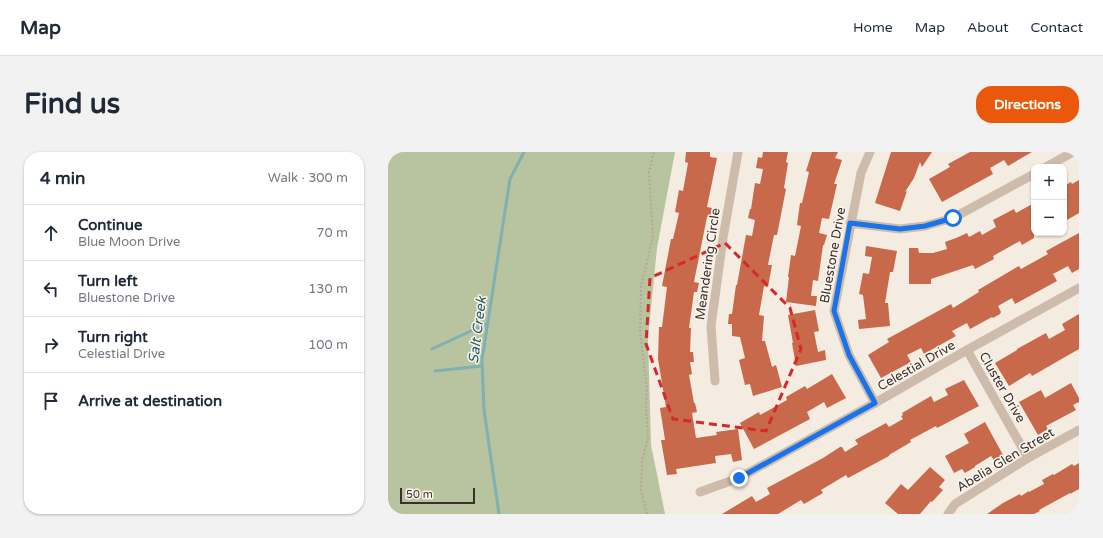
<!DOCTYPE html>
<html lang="en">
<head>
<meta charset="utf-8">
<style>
	:root { --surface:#fff; --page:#f2f2f3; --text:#1f2937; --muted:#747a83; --line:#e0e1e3; --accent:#ea580c }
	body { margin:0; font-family:"Varela Round",sans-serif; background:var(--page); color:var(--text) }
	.controls { position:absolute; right:12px; top:12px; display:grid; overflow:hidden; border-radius:8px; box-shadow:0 1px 3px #0004 }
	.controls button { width:36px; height:36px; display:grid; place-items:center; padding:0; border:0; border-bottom:1px solid var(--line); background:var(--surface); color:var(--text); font:20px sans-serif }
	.scale { position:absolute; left:12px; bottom:10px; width:75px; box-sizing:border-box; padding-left:4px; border:2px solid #3b302b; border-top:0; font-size:11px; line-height:14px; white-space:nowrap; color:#3b302b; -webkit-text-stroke:3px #fbf5ee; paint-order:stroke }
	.stop { position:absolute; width:12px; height:12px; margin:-9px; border:3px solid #1a73e8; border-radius:50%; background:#fff }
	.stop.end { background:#1a73e8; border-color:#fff; box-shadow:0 1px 4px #0008 }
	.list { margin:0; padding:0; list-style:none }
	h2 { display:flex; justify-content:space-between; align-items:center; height:52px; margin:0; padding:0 16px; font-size:17px }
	h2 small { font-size:13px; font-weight:400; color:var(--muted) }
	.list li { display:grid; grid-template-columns:26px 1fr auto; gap:12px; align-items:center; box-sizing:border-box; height:56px; padding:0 16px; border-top:1px solid var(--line) }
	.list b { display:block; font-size:15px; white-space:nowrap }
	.list p { margin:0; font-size:13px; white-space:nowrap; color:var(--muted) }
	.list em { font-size:13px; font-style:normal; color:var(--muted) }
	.icon { flex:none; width:22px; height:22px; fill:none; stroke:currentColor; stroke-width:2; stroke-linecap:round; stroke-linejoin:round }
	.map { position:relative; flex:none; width:691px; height:362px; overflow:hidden; border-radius:16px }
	header { display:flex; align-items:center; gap:24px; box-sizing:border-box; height:56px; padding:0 20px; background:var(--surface); border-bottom:1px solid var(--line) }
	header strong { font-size:19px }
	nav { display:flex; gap:22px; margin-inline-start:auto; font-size:14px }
	.intro { display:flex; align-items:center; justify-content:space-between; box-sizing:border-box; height:96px; padding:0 24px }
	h1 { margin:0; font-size:28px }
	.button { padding:10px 18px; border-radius:16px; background:var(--accent); color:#fff; font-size:14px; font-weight:700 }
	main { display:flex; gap:24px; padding:0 24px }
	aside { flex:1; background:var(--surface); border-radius:16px; box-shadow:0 1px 3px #0004 }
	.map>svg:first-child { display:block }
	.green { fill:#b8c4a0 }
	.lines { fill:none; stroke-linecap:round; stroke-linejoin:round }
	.stream { stroke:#7fb0b2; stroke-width:3 }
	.building { fill:#c8694b }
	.path { stroke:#b9a596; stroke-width:2; stroke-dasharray:2 2; stroke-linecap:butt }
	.minor { stroke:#cdbbac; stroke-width:9 }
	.route { stroke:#1a73e8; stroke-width:5 }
	.marked { fill:none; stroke:#d62828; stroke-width:3; stroke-dasharray:8 5; stroke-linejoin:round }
	.labels { text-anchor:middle; stroke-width:3; stroke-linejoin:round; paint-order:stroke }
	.street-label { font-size:13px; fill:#3b302b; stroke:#fbf5ee }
	.water-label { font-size:14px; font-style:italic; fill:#1f5a5e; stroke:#fbf5ee }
</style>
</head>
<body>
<header>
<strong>Map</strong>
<nav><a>Home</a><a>Map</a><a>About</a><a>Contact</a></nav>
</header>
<div class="intro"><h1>Find us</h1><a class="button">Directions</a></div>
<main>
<aside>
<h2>4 min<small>Walk · 300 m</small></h2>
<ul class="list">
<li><svg class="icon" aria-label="ahead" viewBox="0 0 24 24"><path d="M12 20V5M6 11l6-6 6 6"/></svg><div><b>Continue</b><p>Blue Moon Drive</p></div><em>70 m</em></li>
<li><svg class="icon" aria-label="left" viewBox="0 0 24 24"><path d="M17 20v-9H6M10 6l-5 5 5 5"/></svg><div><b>Turn left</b><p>Bluestone Drive</p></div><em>130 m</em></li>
<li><svg class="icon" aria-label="right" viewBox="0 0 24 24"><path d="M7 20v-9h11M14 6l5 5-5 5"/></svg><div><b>Turn right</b><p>Celestial Drive</p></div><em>100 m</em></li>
<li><svg class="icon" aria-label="arrive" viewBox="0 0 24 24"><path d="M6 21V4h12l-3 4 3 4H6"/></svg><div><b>Arrive at destination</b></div></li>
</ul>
</aside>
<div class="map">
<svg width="691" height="362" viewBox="0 0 691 362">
	<rect width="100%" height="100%" fill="#f4ebe1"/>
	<path class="green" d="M 0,0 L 287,0 L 269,96 L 260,186 L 263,293 L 277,362 L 0,362 Z"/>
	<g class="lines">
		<g class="stream">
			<path d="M 44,197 L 100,171"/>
			<path d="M 47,219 L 94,214"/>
			<path d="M 111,362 L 96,258 L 94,208 L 122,27 L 136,0"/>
		</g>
	</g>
	<g class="building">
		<path d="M 298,0 L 322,0 L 322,5 L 329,6 L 319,55 L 324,56 L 322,66 L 319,65 L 306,130 L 311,131 L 309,140 L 306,140 L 301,176 L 303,176 L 302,200 L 305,200 L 306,210 L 302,210 L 304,222 L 301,223 L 306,251 L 307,251 L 309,260 L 304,261 L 308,286 L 329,283 L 328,280 L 350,277 L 354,308 L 345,310 L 343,302 L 327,304 L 328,311 L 288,317 L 289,322 L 279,323 L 273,288 L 277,288 L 272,256 L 278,255 L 270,207 L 271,175 L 274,175 L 279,135 L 274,134 L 283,87 L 285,87 L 291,61 L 287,60 L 291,38 L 295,39 L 300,11 L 297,10 Z"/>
		<path d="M 375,0 L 400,0 L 398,10 L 400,11 L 396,36 L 398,37 L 389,83 L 386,83 L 380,113 L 384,113 L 380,135 L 376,134 L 371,163 L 376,164 L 374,189 L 377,189 L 384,215 L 388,213 L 394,235 L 365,244 L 362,232 L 357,233 L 351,208 L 357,206 L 352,185 L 344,184 L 344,172 L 340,172 L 341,162 L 344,162 L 348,133 L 349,133 L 358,83 L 364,84 L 367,68 L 360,66 L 362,57 L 363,57 L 367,31 L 372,32 L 375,17 L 368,16 L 370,5 L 374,6 Z"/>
		<path d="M 424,0 L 450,0 L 447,6 L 454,8 L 446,32 L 449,32 L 441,67 L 434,66 L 431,81 L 439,83 L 436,93 L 435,93 L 430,129 L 425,128 L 423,144 L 429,144 L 428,154 L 398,150 L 401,125 L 400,125 L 403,103 L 407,104 L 413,74 L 409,73 L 412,51 L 414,51 L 421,20 L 418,19 Z"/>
		<path d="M 503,0 L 544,0 L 534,15 L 532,10 L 526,26 L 517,40 L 519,39 L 512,59 L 487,51 Z"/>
		<path d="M 582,0 L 644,0 L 620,14 L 616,8 L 602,16 L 605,22 L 554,50 L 541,27 L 562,15 L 560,12 Z"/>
		<path d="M 691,28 L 691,61 L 679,68 L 676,62 L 676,34 L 683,30 L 684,32 Z"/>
		<path d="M 646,51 L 646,86 L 634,93 L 632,89 L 605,104 L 606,107 L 587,117 L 585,113 L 543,127 L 543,132 L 521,132 L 521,96 L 530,96 L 531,101 L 545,101 L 559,97 L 557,90 L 568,86 L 579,81 L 581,85 L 592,79 L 594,83 L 608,75 L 605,68 L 626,57 L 628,61 Z"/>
		<path d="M 691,81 L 691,117 L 684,121 L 680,114 L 665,122 L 669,129 L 627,152 L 624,146 L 610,154 L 613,160 L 612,162 L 605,166 L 604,165 L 582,177 L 579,171 L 564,179 L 568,184 L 536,202 L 533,196 L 519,203 L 523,210 L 493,226 L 480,203 L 501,190 L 499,187 L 563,152 L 565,156 L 591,140 L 590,138 L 631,114 L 633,117 L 660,102 L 658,99 Z"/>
		<path d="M 478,94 L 509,99 L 505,120 L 502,120 L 497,151 L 500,151 L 502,174 L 471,177 L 470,168 L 478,167 L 475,143 L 471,142 L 475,121 L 481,122 L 484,105 L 477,104 Z"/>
		<path d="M 427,158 L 431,179 L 426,180 L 430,200 L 437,198 L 438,208 L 408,214 L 404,191 L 405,191 L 400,163 Z"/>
		<path d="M 691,162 L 691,197 L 644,224 L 642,221 L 621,234 L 607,211 L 629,198 L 629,197 L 658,181 L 661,187 L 677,178 L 674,172 Z"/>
		<path d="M 444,222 L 458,246 L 439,256 L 436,250 L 419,260 L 422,267 L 366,297 L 352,271 L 371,260 L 372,263 L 399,248 L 398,245 L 417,234 L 419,237 Z"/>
		<path d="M 576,228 L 591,254 L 549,276 L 548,274 L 522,288 L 523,290 L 501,303 L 501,304 L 460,326 L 458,323 L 433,338 L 435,341 L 416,352 L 413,348 L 390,362 L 334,362 L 364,344 L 368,350 L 382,342 L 379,336 L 435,306 L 452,295 L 454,295 L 457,300 L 470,292 L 467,288 L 498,271 L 501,275 L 515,267 L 513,264 L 515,263 L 514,261 L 543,244 L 546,250 L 560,243 L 557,237 Z"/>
		<path d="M 683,231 L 691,246 L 691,250 L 685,253 L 688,258 L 658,274 L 660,277 L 650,283 L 631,250 L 653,238 L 657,246 Z"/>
		<path d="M 597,270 L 615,303 L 606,308 L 603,304 L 587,314 L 587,315 L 577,321 L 574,317 L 566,321 L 557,304 L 581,291 L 576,282 Z"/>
		<path d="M 691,311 L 691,337 L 682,342 L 682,341 L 651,358 L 652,359 L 646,362 L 599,362 L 615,351 L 632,342 L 633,344 L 641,339 L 641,340 L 656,332 L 654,328 L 665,322 L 666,323 L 684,312 L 686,314 Z"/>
		<path d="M 542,315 L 557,328 L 551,335 L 555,338 L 544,350 L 543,349 L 532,362 L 510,362 L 497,351 L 513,332 L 520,338 Z"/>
	</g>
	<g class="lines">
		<path class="path" d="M 259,362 L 253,339 L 254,310 L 260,286 L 258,254 L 259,237 L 252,180 L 253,135 L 265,84 L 261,20 L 266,0"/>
		<g class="minor">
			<path d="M 482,0 L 473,21 L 446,159 L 461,203 L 487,251"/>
			<path d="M 658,15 L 685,0"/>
			<path d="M 462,71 L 512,77 L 537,74 L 565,66 L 646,22"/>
			<path d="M 579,198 L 640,306"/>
			<path d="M 327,229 L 323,174 L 335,86 L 350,0"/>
			<path d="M 312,340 L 351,326 L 487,251 L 579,198 L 691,136"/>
			<path d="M 560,362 L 567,352 L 640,306 L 691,278"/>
		</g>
	</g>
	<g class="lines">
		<path class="route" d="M 351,326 L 487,251 L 461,203 L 446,159 L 462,71 L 512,77 L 537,74 L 565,66"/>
	</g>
	<path class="marked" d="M 337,91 L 402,156 L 413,197 L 378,279 L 285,267 L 258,192 L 262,126 Z"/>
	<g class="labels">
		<g class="street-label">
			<text transform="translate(444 103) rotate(-80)" y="5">Bluestone Drive</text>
			<text transform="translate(319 112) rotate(-82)" y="5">Meandering Circle</text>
			<text transform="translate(528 213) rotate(-30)" y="5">Celestial Drive</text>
			<text transform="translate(615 235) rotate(60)" y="5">Cluster Drive</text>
			<text transform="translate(617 307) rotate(-31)" y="5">Abelia Glen Street</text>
		</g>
		<g class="water-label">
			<text transform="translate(89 178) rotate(-83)" y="5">Salt Creek</text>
		</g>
	</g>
</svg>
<div class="controls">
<button>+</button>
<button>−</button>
</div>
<div class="scale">50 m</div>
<div class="stop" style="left:565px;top:66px"></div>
<div class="stop end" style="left:351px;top:326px"></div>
</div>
</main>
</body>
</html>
